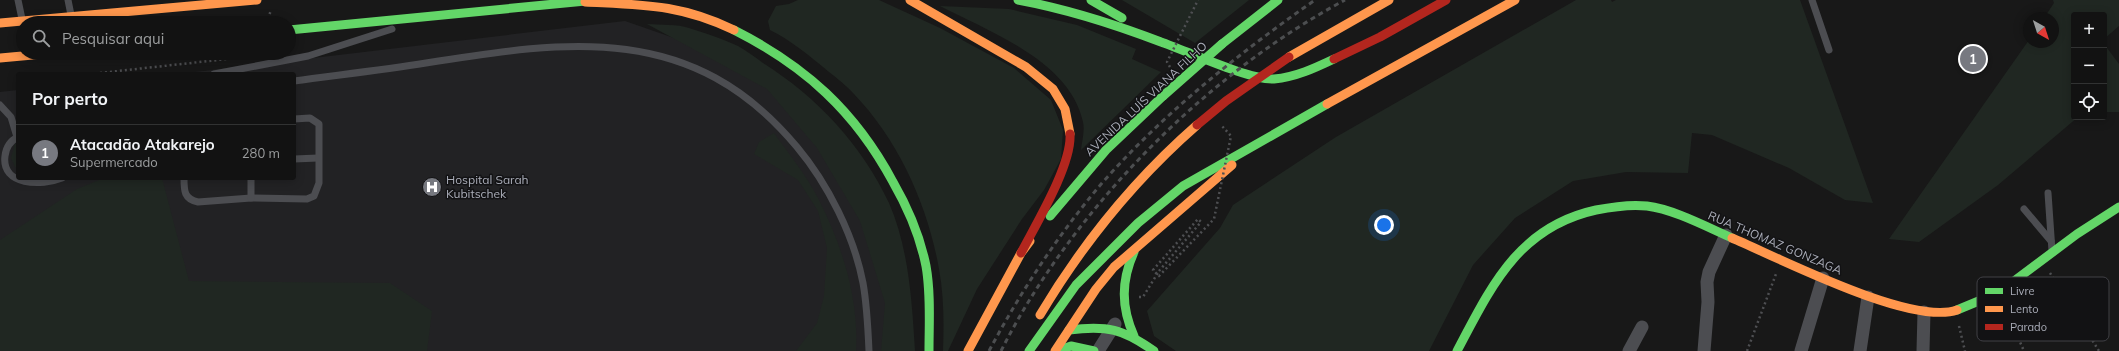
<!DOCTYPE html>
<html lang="pt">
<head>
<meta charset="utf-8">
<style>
	:root { --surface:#121212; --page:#1f2020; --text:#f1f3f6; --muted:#9c9e9f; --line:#313232; --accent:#777980 }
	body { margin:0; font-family:Mulish,sans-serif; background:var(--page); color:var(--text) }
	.controls { position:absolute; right:12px; top:12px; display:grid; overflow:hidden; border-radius:4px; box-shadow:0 2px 10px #0003 }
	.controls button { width:36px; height:36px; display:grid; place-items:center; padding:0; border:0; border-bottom:1px solid var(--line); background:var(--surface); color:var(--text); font:20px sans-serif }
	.compass { position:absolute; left:2023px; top:12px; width:36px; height:36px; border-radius:50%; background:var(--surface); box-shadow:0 2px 10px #0003; rotate:141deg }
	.you { position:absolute; left:1384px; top:225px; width:14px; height:14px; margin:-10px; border:3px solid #fff; border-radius:50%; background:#1a73e8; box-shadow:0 0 0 6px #1a73e833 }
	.badge { display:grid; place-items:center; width:26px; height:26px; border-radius:50%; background:var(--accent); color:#fff; font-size:13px; font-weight:700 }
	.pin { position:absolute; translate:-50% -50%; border:2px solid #fff; box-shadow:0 1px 4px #0006 }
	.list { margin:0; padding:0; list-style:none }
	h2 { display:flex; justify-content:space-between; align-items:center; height:52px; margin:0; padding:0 16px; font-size:17px }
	h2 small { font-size:13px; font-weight:400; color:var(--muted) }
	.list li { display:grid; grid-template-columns:26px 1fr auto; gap:12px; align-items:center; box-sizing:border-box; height:56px; padding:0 16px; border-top:1px solid var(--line) }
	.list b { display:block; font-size:15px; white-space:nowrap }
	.list p { margin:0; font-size:13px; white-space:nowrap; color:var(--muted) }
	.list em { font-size:13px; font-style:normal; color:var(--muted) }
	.icon { flex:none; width:22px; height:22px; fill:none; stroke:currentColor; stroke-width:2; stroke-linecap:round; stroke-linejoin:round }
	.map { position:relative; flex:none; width:2119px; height:351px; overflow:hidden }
	.search { position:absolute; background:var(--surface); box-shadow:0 2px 10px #0003; left:16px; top:16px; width:280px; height:44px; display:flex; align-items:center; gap:10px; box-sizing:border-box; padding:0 14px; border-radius:22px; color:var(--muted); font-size:15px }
	.panel { position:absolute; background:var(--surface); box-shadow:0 2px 10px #0003; left:16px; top:72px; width:280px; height:108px; border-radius:4px }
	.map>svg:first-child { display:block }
	.built { fill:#222224 }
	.green { fill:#202722 }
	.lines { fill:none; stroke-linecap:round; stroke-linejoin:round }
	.path { stroke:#4e4f52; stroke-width:2.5; stroke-dasharray:2 3; stroke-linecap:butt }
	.lane { stroke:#4c4d51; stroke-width:7 }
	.street { stroke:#4c4d51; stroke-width:13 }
	.fast { stroke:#63d668; stroke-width:9 }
	.slow { stroke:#ff974d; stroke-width:9 }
	.jam { stroke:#b3261e; stroke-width:9 }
	.rail { stroke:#4c4e50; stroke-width:3; stroke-dasharray:5 4; stroke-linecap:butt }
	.path-bridge { stroke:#4e4f52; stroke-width:2.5; stroke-dasharray:2 3; stroke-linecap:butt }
	.fast-bridge { stroke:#63d668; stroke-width:9 }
	.jam-bridge { stroke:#b3261e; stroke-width:9 }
	.labels { text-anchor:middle; stroke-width:3; stroke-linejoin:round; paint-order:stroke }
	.street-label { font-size:12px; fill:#aaadb8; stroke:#121214 }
	.poi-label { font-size:12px; fill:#aaadb8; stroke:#121214; text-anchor:start }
	.key { fill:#121214; stroke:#404045; stroke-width:1 }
	.key-label { font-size:11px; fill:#aaadb8 }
</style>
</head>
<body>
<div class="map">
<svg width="2119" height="351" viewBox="0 0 2119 351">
	<rect width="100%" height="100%" fill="#181818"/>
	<path class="built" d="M 625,21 L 749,64 L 871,196 L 895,351 L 0,351 L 0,92 L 18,90 L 18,178 L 294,178 L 294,74 L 178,74 Z"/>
	<g class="green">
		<path d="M 798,0 L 879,0 L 940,28 L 1014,68 L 1051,100 L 1063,130 L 1061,159 L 1044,190 L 1022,219 L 977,289 L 948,351 L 943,351 C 944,324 944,296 939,269 C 928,206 899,141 854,94 C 847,86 838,79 829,72 C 811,57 792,41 770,30 L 768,21 L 776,6 L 789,4 Z"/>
		<path d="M 1122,0 L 1249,0 L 1195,43 Z"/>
		<path d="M 1576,0 L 1611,0 L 1612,2 L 1616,0 L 1800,0 L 1873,203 L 1845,200 L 1789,168 L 1712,135 L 1692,133 L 1688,173 L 1626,172 L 1573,181 L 1515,218 L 1473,265 L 1429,351 L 1176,351 L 1154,336 L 1147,311 L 1220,228 L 1233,205 L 1336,137 Z"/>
		<path d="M 2053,0 L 2119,0 L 2119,26 L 2104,39 L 2104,15 L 2074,15 L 2074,117 L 2078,117 L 1998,185 L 1919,242 L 1889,239 L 2029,40 L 2029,42 L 2053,42 L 2053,18 L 2044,18 L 2054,3 Z"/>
		<path d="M 940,6 L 1009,9 L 1077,25 L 1136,49 L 1132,59 L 1161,72 L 1081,150 C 1082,141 1085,130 1083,122 C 1070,61 990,32 940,6 Z"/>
		<path d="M 647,24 C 661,25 677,24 689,28 C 705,33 723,39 738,46 C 747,51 755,57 763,63 C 817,97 862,145 889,203 C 909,249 912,302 915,351 L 881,351 L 885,303 L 860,221 L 817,148 L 767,89 Z"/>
		<path d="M 2104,44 L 2119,64 L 2119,112 L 2107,112 L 2104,105 Z"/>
		<path d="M 774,133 C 789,154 806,175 818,198 C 842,245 859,298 856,351 L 796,351 L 817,323 L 824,296 L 827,248 L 818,211 L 798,180 L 754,154 L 759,142 Z"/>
		<path d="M 18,143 L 18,168 L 15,167 L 11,158 L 15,144 Z"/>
		<path d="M 104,178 L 162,178 L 189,281 L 390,283 L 432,311 L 427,351 L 0,351 L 0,240 L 77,189 Z"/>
	</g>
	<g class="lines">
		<g class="path">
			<path d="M 265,23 L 271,11"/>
			<path d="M 100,73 L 227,59"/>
			<path d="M 2050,273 L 2099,351"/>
			<path d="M 1139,297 L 1143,297 L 1159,271"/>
			<path d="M 2004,306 L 2024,351"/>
			<path d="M 1959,326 L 1965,351"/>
			<path d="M 1747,351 L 1776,274"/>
		</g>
		<g class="lane">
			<path d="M 18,0 L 22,19"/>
			<path d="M 68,0 L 71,15"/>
			<path d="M 1812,0 L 1829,50"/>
			<path d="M 214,74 L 308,56 L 392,29"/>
			<path d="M 294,81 C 338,75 382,70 426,63 C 570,40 693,22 797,147 C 828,184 854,236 863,283 C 867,305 868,328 869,351"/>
			<path d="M 0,105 L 11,117 L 17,137"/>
			<path d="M 18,137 C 10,141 6,147 5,156 C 1,186 42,186 62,178"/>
			<path d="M 294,159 L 318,158"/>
			<path d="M 184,178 C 184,191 184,199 198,202 L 251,198 L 307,199 L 314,196 L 319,183 L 319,124 L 310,118 L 294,119"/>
			<path d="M 2048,193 L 2052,251"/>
			<path d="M 251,198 L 251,178"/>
			<path d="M 2024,209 L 2051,241"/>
		</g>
		<g class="street">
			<path d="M 1098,351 L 1115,324"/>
			<path d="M 1629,351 L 1642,327"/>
			<path d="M 1704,351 L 1708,302 L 1707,282 L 1709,272 L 1726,235"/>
			<path d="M 1801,351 L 1823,278"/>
			<path d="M 1860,351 L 1868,297"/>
			<path d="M 1923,351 L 1924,312"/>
		</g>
		<g class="fast">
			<path d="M 1018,0 C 1067,9 1114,24 1161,42 C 1187,51 1249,80 1274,79 C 1296,77 1315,68 1334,59"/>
			<path d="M 1091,0 L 1122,18"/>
			<path d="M 289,30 L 596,0"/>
			<path d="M 734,30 C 805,66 855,111 893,182 C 908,208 920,236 926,266 C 931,294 929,323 929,351"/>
			<path d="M 1222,44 L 1278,0"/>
			<path d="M 1050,216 L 1106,150 L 1163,96"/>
			<path d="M 1134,252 C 1121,281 1121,307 1134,336"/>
			<path d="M 1957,310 L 1998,293 L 2077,234 L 2119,207"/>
			<path d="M 1069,330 C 1107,325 1123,329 1154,351"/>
			<path d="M 1029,351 L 1076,285 L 1138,223 L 1183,186 L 1327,104"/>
			<path d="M 1056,351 L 1071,346 L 1094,351"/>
			<path d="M 1457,351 C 1491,287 1518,227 1596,210 C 1611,207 1630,204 1647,206 C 1673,209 1707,227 1732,238"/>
		</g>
		<g class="slow">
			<path d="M 910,0 L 1026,67 L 1053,89 L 1065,109 L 1070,134"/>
			<path d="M 585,2 C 643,5 680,4 734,30"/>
			<path d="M 0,23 L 257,0"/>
			<path d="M 1289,57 L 1389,0"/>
			<path d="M 0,58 L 55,53"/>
			<path d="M 1327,104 L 1515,0"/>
			<path d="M 1732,238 C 1779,258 1911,326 1957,310"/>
			<path d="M 1040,315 C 1083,243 1134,180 1197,125"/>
			<path d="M 968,351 L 1021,253 L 1030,241"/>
			<path d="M 1055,351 L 1096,289 L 1114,267 L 1232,165"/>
		</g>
		<g class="jam">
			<path d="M 1334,59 L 1380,37 L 1446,0"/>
			<path d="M 1021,253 C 1036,224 1072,165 1070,134"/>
		</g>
		<g class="rail">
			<path d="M 989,351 C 1021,291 1058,235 1102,183 C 1164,113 1239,53 1315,0"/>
			<path d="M 1001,351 C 1072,210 1206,74 1345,0"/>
		</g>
		<g class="path-bridge">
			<path d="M 1170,67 L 1167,62 L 1198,0"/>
			<path d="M 1159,271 L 1201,222 L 1198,219 L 1153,270 L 1159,276 L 1214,219 L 1231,136 L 1222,126"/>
		</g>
		<path class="fast-bridge" d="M 1163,96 L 1222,44"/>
		<path class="jam-bridge" d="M 1197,125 L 1226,101 L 1289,57"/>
	</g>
	<defs>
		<g id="hospital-disc" transform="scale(1)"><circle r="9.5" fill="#777980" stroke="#121214"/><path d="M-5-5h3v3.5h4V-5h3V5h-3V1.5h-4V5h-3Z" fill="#fff"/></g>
	</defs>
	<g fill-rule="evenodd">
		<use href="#hospital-disc" x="432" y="187"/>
	</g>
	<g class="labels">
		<g class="street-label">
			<text transform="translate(1146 99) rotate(-43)" y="4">AVENIDA LUÍS VIANA FILHO</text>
			<text transform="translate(1775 243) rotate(23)" y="4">RUA THOMAZ GONZAGA</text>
		</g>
		<g class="poi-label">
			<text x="446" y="184">Hospital Sarah<tspan x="446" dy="14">Kubitschek</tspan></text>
		</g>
	</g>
	<rect x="1977" y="277" width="132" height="64" rx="6" class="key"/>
	<rect x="1985" y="288" width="18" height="6" fill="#63d668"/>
	<rect x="1985" y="306" width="18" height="6" fill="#ff974d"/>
	<rect x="1985" y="324" width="18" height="6" fill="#b3261e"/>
	<g class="key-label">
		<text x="2010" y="295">Livre</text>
		<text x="2010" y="313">Lento</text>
		<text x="2010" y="331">Parado</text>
	</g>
</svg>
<div class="controls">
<button>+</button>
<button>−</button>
<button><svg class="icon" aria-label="locate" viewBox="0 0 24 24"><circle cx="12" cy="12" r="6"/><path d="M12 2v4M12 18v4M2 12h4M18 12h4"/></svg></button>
</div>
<svg class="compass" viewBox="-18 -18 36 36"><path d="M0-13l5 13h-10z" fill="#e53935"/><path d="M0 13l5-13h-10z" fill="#9c9e9f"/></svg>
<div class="you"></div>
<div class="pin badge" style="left:1973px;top:59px">1</div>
<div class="search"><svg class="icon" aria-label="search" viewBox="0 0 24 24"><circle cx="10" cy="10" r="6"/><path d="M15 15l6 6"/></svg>Pesquisar aqui</div>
<section class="panel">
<h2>Por perto<small></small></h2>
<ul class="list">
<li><span class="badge">1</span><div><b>Atacadão Atakarejo</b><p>Supermercado</p></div><em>280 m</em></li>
</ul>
</section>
</div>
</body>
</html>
